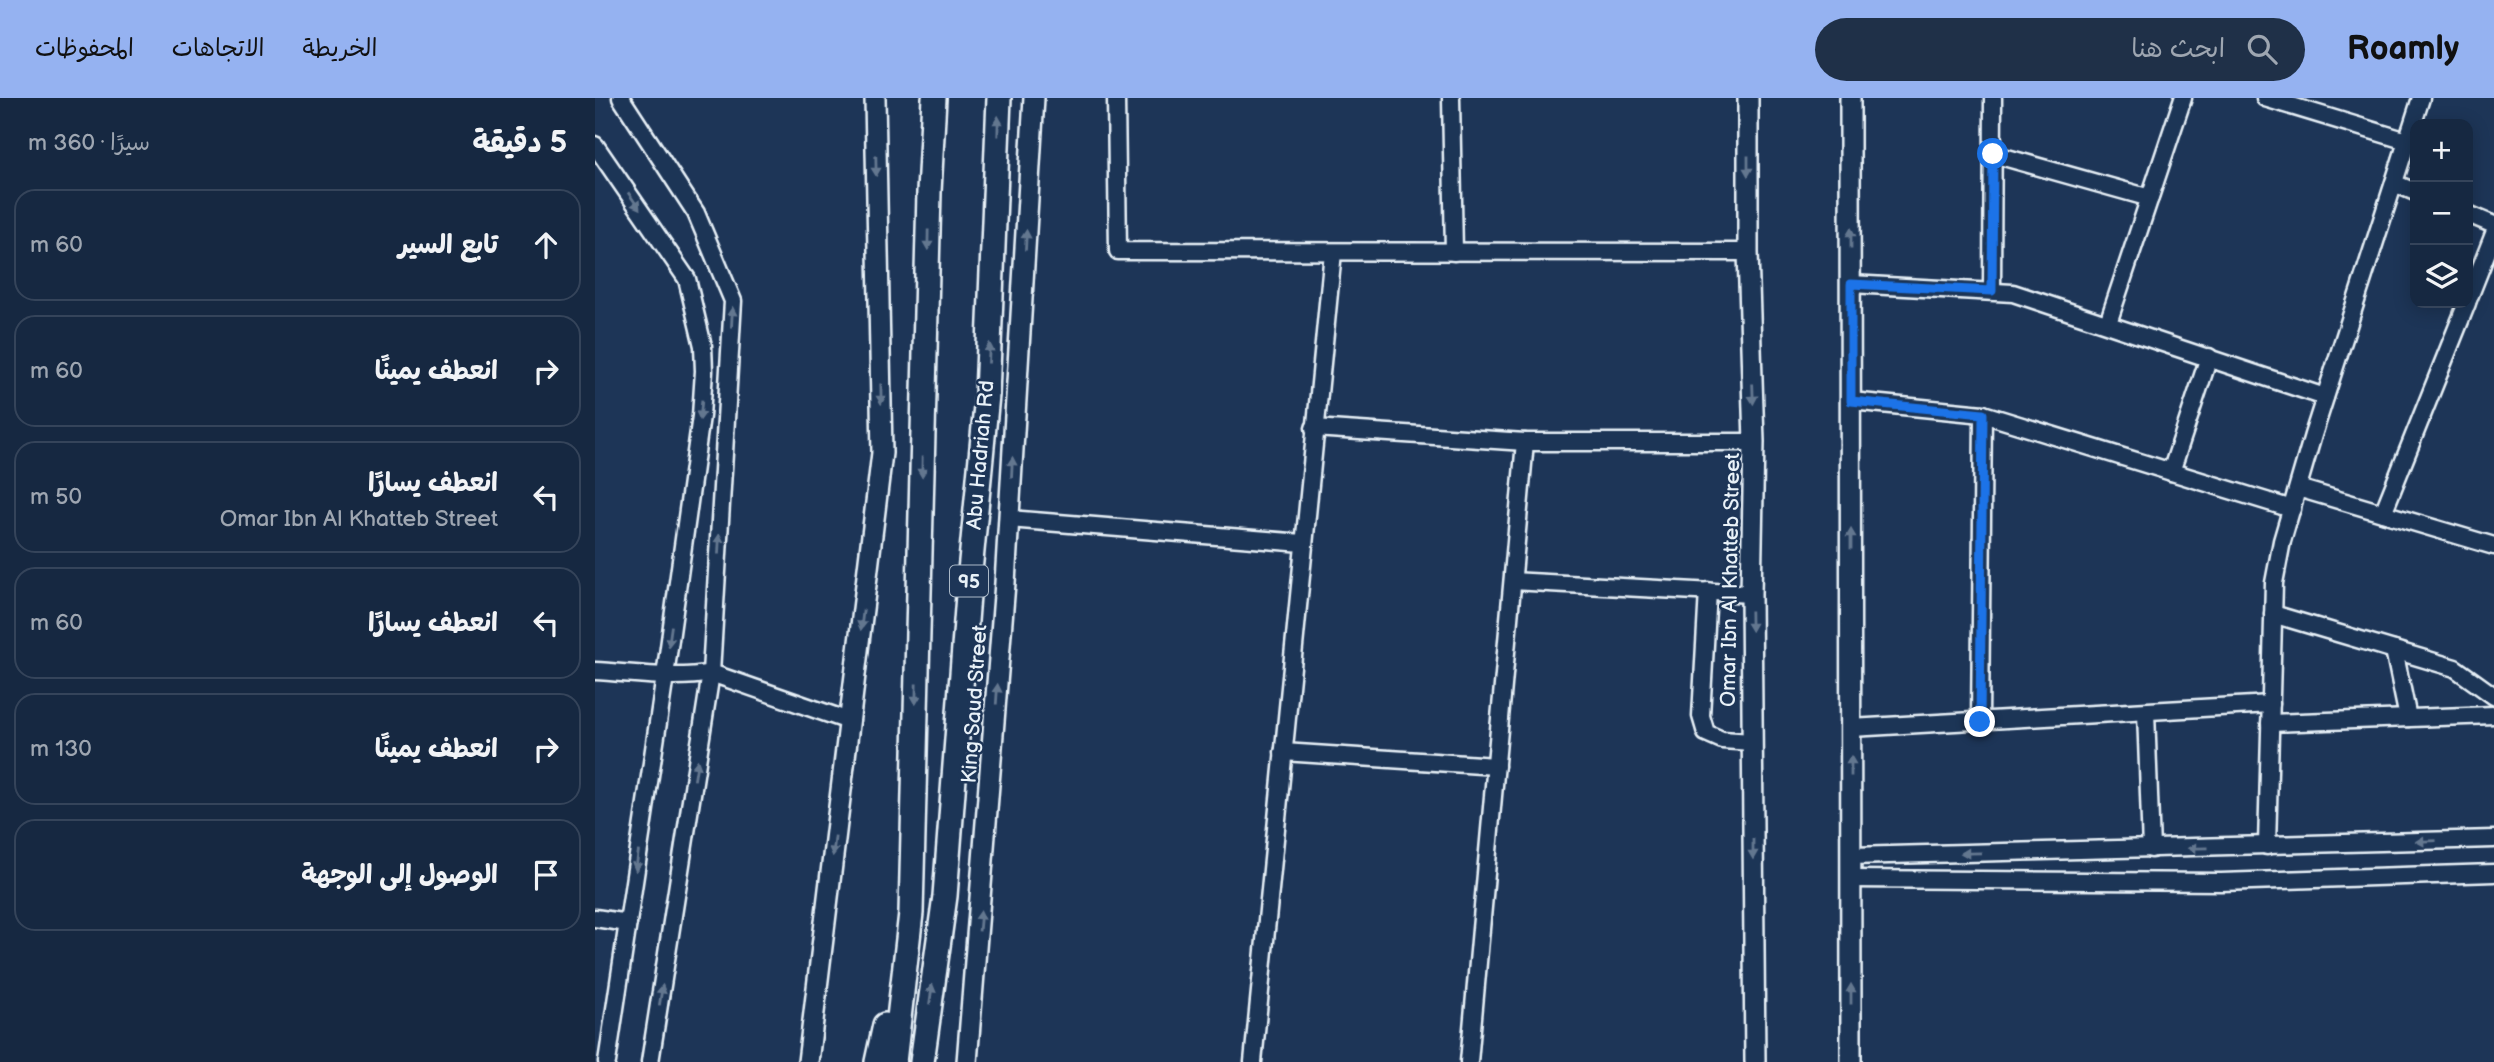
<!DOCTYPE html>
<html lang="ar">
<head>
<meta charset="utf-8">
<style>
	:root { --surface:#162841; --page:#1f3048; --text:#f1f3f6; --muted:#9ea6b1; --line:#35445a; --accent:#95b2f1 }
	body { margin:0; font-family:"Balsamiq Sans","Playpen Sans Arabic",sans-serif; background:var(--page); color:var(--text); direction:rtl }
	.controls { position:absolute; right:21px; top:21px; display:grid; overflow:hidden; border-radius:14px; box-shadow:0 4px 18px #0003 }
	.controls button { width:63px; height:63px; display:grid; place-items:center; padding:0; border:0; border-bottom:2px solid var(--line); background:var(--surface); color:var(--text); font:35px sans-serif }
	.stop { position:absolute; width:21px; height:21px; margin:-16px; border:5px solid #1a73e8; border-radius:50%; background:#fff }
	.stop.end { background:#1a73e8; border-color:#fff; box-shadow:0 2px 7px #0008 }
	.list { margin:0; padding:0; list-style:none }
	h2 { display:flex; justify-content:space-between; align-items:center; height:91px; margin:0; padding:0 28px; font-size:30px }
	h2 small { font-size:23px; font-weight:400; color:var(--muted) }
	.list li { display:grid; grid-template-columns:46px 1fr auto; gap:21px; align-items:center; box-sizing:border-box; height:112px; margin:0 14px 14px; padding:0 14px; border:2px solid var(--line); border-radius:21px }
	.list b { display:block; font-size:26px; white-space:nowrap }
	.list p { margin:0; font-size:23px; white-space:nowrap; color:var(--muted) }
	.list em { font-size:23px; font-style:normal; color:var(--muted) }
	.icon { flex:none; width:38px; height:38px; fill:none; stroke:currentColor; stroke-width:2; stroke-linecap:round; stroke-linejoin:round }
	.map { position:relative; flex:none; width:1899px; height:964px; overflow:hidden; direction:ltr }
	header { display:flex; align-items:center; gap:42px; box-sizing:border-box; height:98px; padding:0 35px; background:var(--accent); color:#111 }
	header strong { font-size:33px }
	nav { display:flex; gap:38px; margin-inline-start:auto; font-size:24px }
	.search { width:490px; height:63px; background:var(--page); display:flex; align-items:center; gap:18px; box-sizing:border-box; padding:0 24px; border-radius:38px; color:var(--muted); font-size:26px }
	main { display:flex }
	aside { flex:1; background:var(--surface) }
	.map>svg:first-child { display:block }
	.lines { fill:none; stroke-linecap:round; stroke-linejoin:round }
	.minor-casing { stroke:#e8f1f8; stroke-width:21 }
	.major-casing { stroke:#e8f1f8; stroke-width:24 }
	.highway-casing { stroke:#e8f1f8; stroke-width:28 }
	.minor { stroke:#1d3557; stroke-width:16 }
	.major { stroke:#1d3557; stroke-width:19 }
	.highway { stroke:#1d3557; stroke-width:23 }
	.oneway { fill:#64778f }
	.route { stroke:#1a73e8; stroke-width:9 }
	.labels { text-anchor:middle; stroke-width:5; stroke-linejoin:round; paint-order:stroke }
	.shield { fill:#1d3557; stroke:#abb9c8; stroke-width:2 }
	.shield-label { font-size:19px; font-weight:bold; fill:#e8f1f8 }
	.street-label { font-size:21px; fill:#e8f1f8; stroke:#1d3557 }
</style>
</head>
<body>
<header>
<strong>Roamly</strong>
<div class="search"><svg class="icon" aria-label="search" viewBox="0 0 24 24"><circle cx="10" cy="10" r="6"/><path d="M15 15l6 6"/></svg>ابحث هنا</div>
<nav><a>الخريطة</a><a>الاتجاهات</a><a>المحفوظات</a></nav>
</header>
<main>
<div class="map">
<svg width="1899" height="964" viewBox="0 0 1899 964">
	<rect width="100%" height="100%" fill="#1d3557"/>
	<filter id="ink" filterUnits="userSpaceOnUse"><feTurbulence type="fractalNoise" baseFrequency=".0143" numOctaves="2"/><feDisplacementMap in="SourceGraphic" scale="14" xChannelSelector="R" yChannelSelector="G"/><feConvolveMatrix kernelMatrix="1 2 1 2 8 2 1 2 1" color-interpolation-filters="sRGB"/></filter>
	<g filter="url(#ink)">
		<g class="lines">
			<g class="minor-casing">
				<g id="minor">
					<path d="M 26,0 L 101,115 L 138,203 L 116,575 L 55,964"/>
					<path d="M 521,0 L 523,153 L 1153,154"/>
					<path d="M 856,0 L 859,154"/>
					<path d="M 1670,0 L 1812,43"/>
					<path d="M 0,47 L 92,181 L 108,248 L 109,273 L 106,318 L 70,578 L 12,964"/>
					<path d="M 1398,56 L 1555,100"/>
					<path d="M 1799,85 L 1820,94"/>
					<path d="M 1873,116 L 1899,127"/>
					<path d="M 1256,186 L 1418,195 L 1730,299"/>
					<path d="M 1397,193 L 1398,0"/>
					<path d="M 1873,202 L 1899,136"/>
					<path d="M 1513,225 L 1588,0"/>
					<path d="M 1256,303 L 1388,316 L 1697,411"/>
					<path d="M 719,330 L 930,344 L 1159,344"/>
					<path d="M 1576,374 L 1614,259"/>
					<path d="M 1703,390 L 1899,448"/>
					<path d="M 1788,415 L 1872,205"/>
					<path d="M 414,421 L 708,445"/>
					<path d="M 918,483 L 1156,496"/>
					<path d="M 1113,493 L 1106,618 L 1111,635 L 1127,642 L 1157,644"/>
					<path d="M 1678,516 L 1860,570 L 1899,598"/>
					<path d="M 1799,552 L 1813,620"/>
					<path d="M 0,573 C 38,575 79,582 116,575 L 254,623"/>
					<path d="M 1551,614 L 1556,751"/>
					<path d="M 1385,624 L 1388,316"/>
					<path d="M 1675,625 L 1899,617"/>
					<path d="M 1256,630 L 1676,606"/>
					<path d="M 688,654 L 901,668"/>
					<path d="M 1672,748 L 1679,485 L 1687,443 L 1718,337 L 1826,0"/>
					<path d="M 1256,758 L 1899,741"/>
					<path d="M 1256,781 L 1626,784 L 1899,775"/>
					<path d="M 0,820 L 33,825"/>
					<path d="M 658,964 L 738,154"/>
					<path d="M 874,964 L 930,344"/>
				</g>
			</g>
			<g class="major-casing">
				<g id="major">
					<path d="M 1153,0 L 1153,154 L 1159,344 L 1156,496 L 1160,964"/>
					<path d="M 1255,0 L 1256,964"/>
					<path d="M 213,964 L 287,355 L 280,0"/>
					<path d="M 372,964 L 410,485 L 439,0"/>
				</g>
			</g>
			<g class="highway-casing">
				<g id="highway">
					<path d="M 282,964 L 290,927"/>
					<path d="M 299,964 L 316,815 L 334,94 L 339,0"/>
					<path d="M 327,964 L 350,798 L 374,484 L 392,297 L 404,0"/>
				</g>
			</g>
			<use href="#minor" class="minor"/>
			<use href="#major" class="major"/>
			<use href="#highway" class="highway"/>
		</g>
		<defs><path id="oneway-solid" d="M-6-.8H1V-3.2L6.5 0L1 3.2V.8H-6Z" transform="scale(1.75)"/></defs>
		<g class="oneway">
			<use href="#oneway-solid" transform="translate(403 28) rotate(-89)"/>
			<use href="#oneway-solid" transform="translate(281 68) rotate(89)"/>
			<use href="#oneway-solid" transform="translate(1153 68) rotate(90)"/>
			<use href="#oneway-solid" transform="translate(39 103) rotate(55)"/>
			<use href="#oneway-solid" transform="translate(1256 140) rotate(-90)"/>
			<use href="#oneway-solid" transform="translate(333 142) rotate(91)"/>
			<use href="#oneway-solid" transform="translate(431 142) rotate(-87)"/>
			<use href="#oneway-solid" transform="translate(137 219) rotate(-87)"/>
			<use href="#oneway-solid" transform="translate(394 255) rotate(-87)"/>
			<use href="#oneway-solid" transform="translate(286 296) rotate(89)"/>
			<use href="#oneway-solid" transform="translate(1158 296) rotate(88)"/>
			<use href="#oneway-solid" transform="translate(106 312) rotate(95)"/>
			<use href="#oneway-solid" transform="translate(327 369) rotate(91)"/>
			<use href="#oneway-solid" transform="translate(417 369) rotate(-87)"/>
			<use href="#oneway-solid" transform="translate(1256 441) rotate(-90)"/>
			<use href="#oneway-solid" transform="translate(124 446) rotate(-87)"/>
			<use href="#oneway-solid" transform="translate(267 522) rotate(97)"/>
			<use href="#oneway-solid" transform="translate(1156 523) rotate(89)"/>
			<use href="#oneway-solid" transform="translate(75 538) rotate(98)"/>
			<use href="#oneway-solid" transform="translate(321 596) rotate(91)"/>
			<use href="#oneway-solid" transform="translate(402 596) rotate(-86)"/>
			<use href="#oneway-solid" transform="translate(1256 668) rotate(-90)"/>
			<use href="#oneway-solid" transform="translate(101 672) rotate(-81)"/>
			<use href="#oneway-solid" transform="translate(1831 743) rotate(178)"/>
			<use href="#oneway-solid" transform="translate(239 748) rotate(97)"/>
			<use href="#oneway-solid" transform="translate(1603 750) rotate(179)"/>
			<use href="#oneway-solid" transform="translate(1158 751) rotate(90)"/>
			<use href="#oneway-solid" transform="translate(1376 755) rotate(179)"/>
			<use href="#oneway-solid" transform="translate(42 763) rotate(98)"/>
			<use href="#oneway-solid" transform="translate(385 823) rotate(-85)"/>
			<use href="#oneway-solid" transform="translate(336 896) rotate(-82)"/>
			<use href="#oneway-solid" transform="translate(1256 896) rotate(-90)"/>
			<use href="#oneway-solid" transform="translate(66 897) rotate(-81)"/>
		</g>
	</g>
	<g class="lines" filter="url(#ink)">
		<path class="route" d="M 1385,624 L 1388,316 L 1256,303 L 1256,186 L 1397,193 L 1398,56"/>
	</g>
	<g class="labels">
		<rect class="shield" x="355" y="467.5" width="38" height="31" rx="5"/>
		<g class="shield-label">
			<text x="374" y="490">95</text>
		</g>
		<g class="street-label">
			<text transform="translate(385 357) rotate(-85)" y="7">Abu Hadriah Rd</text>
			<text transform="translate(1135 482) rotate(-89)" y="7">Omar Ibn Al Khatteb Street</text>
			<text transform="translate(379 606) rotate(-86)" y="7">King Saud Street</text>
		</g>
	</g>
</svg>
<div class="controls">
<button>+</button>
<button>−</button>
<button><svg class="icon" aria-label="layers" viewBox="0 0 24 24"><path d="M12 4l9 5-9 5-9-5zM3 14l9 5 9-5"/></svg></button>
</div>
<div class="stop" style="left:1398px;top:56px"></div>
<div class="stop end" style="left:1385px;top:624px"></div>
</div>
<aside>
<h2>5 دقيقة<small>سيرًا · 360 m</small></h2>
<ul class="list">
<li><svg class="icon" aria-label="ahead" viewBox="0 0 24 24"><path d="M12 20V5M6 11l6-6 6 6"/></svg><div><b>تابع السير</b></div><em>60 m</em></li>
<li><svg class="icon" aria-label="right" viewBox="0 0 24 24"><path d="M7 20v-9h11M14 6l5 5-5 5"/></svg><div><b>انعطف يمينًا</b></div><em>60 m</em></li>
<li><svg class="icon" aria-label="left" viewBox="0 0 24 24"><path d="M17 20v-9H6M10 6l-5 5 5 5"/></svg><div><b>انعطف يسارًا</b><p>Omar Ibn Al Khatteb Street</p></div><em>50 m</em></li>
<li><svg class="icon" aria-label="left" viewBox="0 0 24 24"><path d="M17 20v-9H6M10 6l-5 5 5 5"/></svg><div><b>انعطف يسارًا</b></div><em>60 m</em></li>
<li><svg class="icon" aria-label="right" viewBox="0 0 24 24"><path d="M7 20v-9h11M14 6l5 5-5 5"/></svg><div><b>انعطف يمينًا</b></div><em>130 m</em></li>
<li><svg class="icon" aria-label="arrive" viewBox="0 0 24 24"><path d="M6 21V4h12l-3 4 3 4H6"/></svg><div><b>الوصول إلى الوجهة</b></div></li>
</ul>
</aside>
</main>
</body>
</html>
